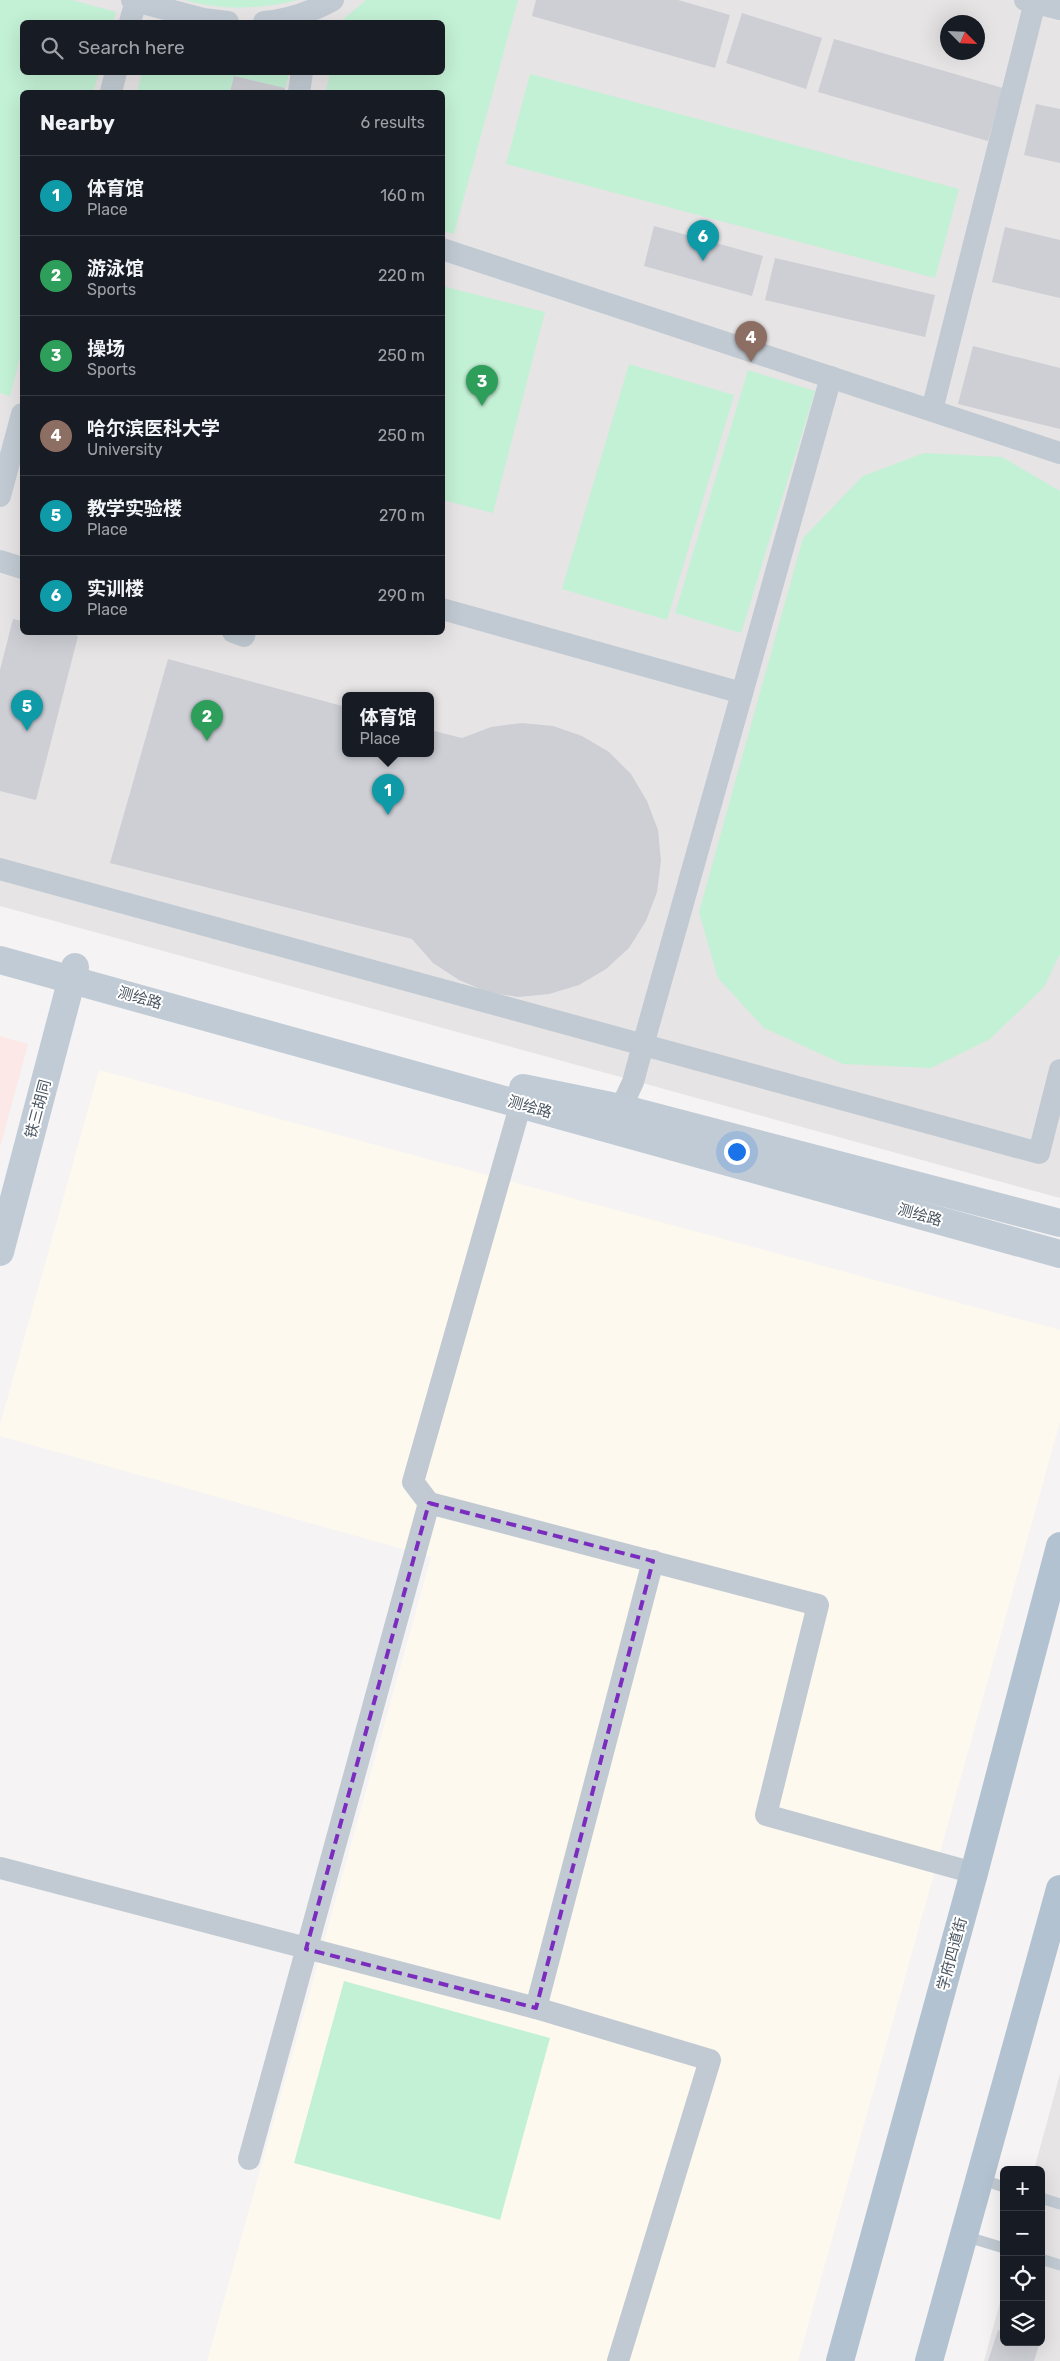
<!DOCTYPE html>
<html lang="en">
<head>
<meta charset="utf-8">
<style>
	:root { --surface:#171b24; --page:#242831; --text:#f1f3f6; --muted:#9ea1a6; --line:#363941; --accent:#1a73e8 }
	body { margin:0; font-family:Rubik,"Noto Sans SC",sans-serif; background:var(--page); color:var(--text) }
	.controls { position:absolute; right:15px; bottom:15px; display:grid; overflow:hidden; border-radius:8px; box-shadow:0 5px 20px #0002 }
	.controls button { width:45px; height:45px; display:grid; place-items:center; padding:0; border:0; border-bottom:1px solid var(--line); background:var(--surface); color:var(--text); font:25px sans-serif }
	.compass { position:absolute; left:940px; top:15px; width:45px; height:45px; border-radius:50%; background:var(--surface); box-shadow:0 5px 20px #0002; rotate:114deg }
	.you { position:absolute; left:736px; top:1151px; width:18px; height:18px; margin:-12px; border:4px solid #fff; border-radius:50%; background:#1a73e8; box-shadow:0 0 0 8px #1a73e833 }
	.badge { display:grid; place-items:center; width:32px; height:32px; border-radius:50%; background:var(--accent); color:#fff; font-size:16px; font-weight:700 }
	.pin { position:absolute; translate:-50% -41px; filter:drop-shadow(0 1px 2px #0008) }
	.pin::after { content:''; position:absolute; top:26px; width:18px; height:15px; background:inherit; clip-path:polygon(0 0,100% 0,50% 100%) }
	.popup { position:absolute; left:342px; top:692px; width:92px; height:65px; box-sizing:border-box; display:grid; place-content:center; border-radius:8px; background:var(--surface); filter:drop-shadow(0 1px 4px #0005); font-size:16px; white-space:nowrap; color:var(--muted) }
	.popup b { font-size:19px; color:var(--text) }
	.popup::after { content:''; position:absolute; left:50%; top:100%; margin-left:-10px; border:10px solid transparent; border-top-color:var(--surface) }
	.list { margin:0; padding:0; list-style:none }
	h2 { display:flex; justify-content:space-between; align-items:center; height:65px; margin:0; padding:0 20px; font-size:21px }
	h2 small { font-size:16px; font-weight:400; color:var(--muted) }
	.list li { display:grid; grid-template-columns:32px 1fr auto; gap:15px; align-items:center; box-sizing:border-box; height:80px; padding:0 20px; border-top:1px solid var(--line) }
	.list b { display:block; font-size:19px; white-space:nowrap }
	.list p { margin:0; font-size:16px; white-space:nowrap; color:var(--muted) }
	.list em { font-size:16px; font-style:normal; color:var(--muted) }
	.icon { flex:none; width:28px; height:28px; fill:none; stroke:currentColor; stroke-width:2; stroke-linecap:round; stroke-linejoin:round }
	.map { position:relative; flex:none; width:1060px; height:2361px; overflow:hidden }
	.search { position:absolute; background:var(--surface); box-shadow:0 5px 20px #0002; left:20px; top:20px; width:425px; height:55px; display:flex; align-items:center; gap:12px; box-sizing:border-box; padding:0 18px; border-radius:8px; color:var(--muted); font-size:19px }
	.panel { position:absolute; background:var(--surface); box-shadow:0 5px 20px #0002; left:20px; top:90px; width:425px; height:545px; border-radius:8px }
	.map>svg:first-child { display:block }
	.commercial { fill:#fdf9ef }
	.education { fill:#e6e4e5; fill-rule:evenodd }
	.medical { fill:#fce8e6 }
	.green { fill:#c3f1d5 }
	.building { fill:#cdcfd5 }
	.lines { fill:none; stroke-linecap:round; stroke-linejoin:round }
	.lane { stroke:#c1cad2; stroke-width:11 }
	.street { stroke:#c1cad2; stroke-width:22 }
	.secondary { stroke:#c1cbd6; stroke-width:28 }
	.primary { stroke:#b3c2d1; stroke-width:28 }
	.marked { fill:none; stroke:#7b2cbf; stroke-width:4; stroke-dasharray:10 6; stroke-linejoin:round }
	.labels { text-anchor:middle; stroke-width:4; stroke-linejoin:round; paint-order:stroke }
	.street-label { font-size:15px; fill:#4a5661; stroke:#fff }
</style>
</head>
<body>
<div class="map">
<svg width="1060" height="2361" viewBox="0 0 1060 2361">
	<rect width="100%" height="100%" fill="#f5f3f3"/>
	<path class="commercial" d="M 99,1070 L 1060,1330 L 1060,1422 L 798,2361 L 207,2361 L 431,1557 L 0,1436 L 0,1425 Z"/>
	<g class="education">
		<path d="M 0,0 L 1060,0 L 1060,1198 L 0,906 ZM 22,22 L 442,22 L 442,72 L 22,72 ZM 948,22 L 978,22 L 978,52 L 948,52 ZM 22,92 L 442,92 L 442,632 L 22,632 ZM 346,696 L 430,696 L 430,754 L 346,754 Z"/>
		<path d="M 1060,2074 L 1060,2361 L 984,2361 L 1004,2288 L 1004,2342 L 1041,2342 L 1041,2170 L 1034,2170 Z"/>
	</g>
	<path class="medical" d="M 0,1036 L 28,1044 L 0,1147 Z"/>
	<g class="green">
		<path d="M 0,0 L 72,0 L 116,12 L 113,22 L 22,22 L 22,72 L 99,73 L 93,92 L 22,92 L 22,349 L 10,396 L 0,393 Z"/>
		<path d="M 185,0 L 298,0 C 261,9 223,11 185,0 Z"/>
		<path d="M 366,0 L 518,0 L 454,234 L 443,231 L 442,92 L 326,92 L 330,73 L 442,72 L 442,22 L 340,22 Z"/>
		<path d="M 142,73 L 289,73 L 285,88 L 234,76 L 230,92 L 137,92 Z"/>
		<path d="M 530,74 L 959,189 L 935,278 L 506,164 Z"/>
		<path d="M 442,286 L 545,312 L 493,513 L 443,500 Z"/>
		<path d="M 629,364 L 734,395 L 667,620 L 562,589 Z"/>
		<path d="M 748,370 L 815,391 L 741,633 L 675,613 Z"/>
		<path d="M 924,453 L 1002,457 L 1060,491 L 1060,954 L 1044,987 L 990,1039 L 931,1068 L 843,1064 L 764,1028 L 718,978 L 699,912 L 803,538 L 863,476 Z"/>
		<path d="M 344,1981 L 550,2038 L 500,2220 L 294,2163 Z"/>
	</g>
	<g class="building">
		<path d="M 536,0 L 678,0 L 730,15 L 715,68 L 532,16 Z"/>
		<path d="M 742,13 L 822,38 L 806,89 L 726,63 Z"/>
		<path d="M 834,39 L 1003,88 L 988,141 L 818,92 Z"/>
		<path d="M 234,76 L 285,88 L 284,92 L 230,92 Z"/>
		<path d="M 1036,104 L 1060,109 L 1060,163 L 1024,155 Z"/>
		<path d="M 654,226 L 763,256 L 752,296 L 644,266 Z"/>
		<path d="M 1005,227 L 1060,240 L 1060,298 L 992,282 Z"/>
		<path d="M 775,258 L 935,295 L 925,337 L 765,300 Z"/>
		<path d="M 973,346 L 1060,368 L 1060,429 L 958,404 Z"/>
		<path d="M 13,619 L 22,621 L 22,632 L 66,632 L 78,636 L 36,800 L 0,791 L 0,670 Z"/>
		<path d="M 168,659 L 346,707 L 346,754 L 430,754 L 430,730 L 462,738 L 491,727 L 522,723 L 553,726 L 582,736 L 609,752 L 631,774 L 647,801 L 658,830 L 661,861 L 657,892 L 646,921 L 629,948 L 606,969 L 579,985 L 549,994 L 518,997 L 488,992 L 459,980 L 433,963 L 412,939 L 110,863 Z"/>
		<path d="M 998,2330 L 1004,2332 L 1004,2342 L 1040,2342 L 1034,2361 L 988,2361 Z"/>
	</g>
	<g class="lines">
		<g class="lane">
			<path d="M 980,2179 L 1004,2187"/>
			<path d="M 1041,2198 L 1060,2204"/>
			<path d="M 964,2236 L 1004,2248"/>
			<path d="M 1041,2259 L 1060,2265"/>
		</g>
		<g class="street">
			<path d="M 132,0 L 203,19 L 228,22"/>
			<path d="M 1025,0 L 1060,9"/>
			<path d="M 130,22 L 136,1"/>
			<path d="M 264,22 C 289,20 311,12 333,0"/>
			<path d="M 111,92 L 116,72"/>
			<path d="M 299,92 L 302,72"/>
			<path d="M 442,249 L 1060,453"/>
			<path d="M 932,410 L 1035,2"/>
			<path d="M 0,496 L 22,414"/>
			<path d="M 0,561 L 22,568"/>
			<path d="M 442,609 L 742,693"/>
			<path d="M 233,632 L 244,636 L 245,632"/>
			<path d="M 0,869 L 1039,1153 L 1060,1070"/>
			<path d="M 621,1108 L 633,1082 L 643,1045 L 831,377"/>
			<path d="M 429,1503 L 818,1605 L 766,1815 L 974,1873"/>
			<path d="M 0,1868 L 536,2008"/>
			<path d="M 249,2159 L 429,1503 L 413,1482 L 525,1089"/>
			<path d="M 618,2361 L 710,2060 L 536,2008 L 653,1561"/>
		</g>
		<g class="secondary">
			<path d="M 0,960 L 1060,1254"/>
			<path d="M 523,1088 L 621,1108 L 1060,1223"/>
			<path d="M 0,1252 L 75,967"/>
		</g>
		<g class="primary">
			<path d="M 840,2361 L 974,1873 L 1060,1546"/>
			<path d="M 929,2361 L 1060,1889"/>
		</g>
	</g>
	<path class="marked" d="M 429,1503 L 653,1561 L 536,2008 L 306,1949 Z"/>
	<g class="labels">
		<g class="street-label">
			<text transform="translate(140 998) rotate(16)" y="5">测绘路</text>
			<text transform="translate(530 1107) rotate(16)" y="5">测绘路</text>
			<text transform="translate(38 1109) rotate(-75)" y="5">铁三胡同</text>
			<text transform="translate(920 1215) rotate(16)" y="5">测绘路</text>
			<text transform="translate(952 1954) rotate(-75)" y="5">学府四道街</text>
		</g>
	</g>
</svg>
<div class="controls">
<button>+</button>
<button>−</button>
<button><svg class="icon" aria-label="locate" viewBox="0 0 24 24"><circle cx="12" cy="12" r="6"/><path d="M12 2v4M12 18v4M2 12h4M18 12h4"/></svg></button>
<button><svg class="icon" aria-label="layers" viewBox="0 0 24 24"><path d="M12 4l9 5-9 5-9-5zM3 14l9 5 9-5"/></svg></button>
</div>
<svg class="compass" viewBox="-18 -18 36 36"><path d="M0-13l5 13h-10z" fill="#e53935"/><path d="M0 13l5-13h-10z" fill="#9ea1a6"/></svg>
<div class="you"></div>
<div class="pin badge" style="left:388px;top:815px;background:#0f9aa8">1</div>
<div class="popup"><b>体育馆</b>Place</div>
<div class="pin badge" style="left:207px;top:741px;background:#2e9e5b">2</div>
<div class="pin badge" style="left:482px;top:406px;background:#2e9e5b">3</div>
<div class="pin badge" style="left:751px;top:362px;background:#8d6e63">4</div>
<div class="pin badge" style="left:27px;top:731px;background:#0f9aa8">5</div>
<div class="pin badge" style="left:703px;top:261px;background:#0f9aa8">6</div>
<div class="search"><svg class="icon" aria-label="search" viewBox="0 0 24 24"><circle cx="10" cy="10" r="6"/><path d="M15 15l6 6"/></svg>Search here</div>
<section class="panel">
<h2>Nearby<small>6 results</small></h2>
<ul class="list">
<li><span class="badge" style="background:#0f9aa8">1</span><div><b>体育馆</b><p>Place</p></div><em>160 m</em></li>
<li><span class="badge" style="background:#2e9e5b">2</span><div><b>游泳馆</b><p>Sports</p></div><em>220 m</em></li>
<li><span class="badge" style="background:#2e9e5b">3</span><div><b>操场</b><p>Sports</p></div><em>250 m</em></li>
<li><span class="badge" style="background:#8d6e63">4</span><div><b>哈尔滨医科大学</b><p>University</p></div><em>250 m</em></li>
<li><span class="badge" style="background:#0f9aa8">5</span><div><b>教学实验楼</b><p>Place</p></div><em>270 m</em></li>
<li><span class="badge" style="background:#0f9aa8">6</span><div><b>实训楼</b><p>Place</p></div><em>290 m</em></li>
</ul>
</section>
</div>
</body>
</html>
